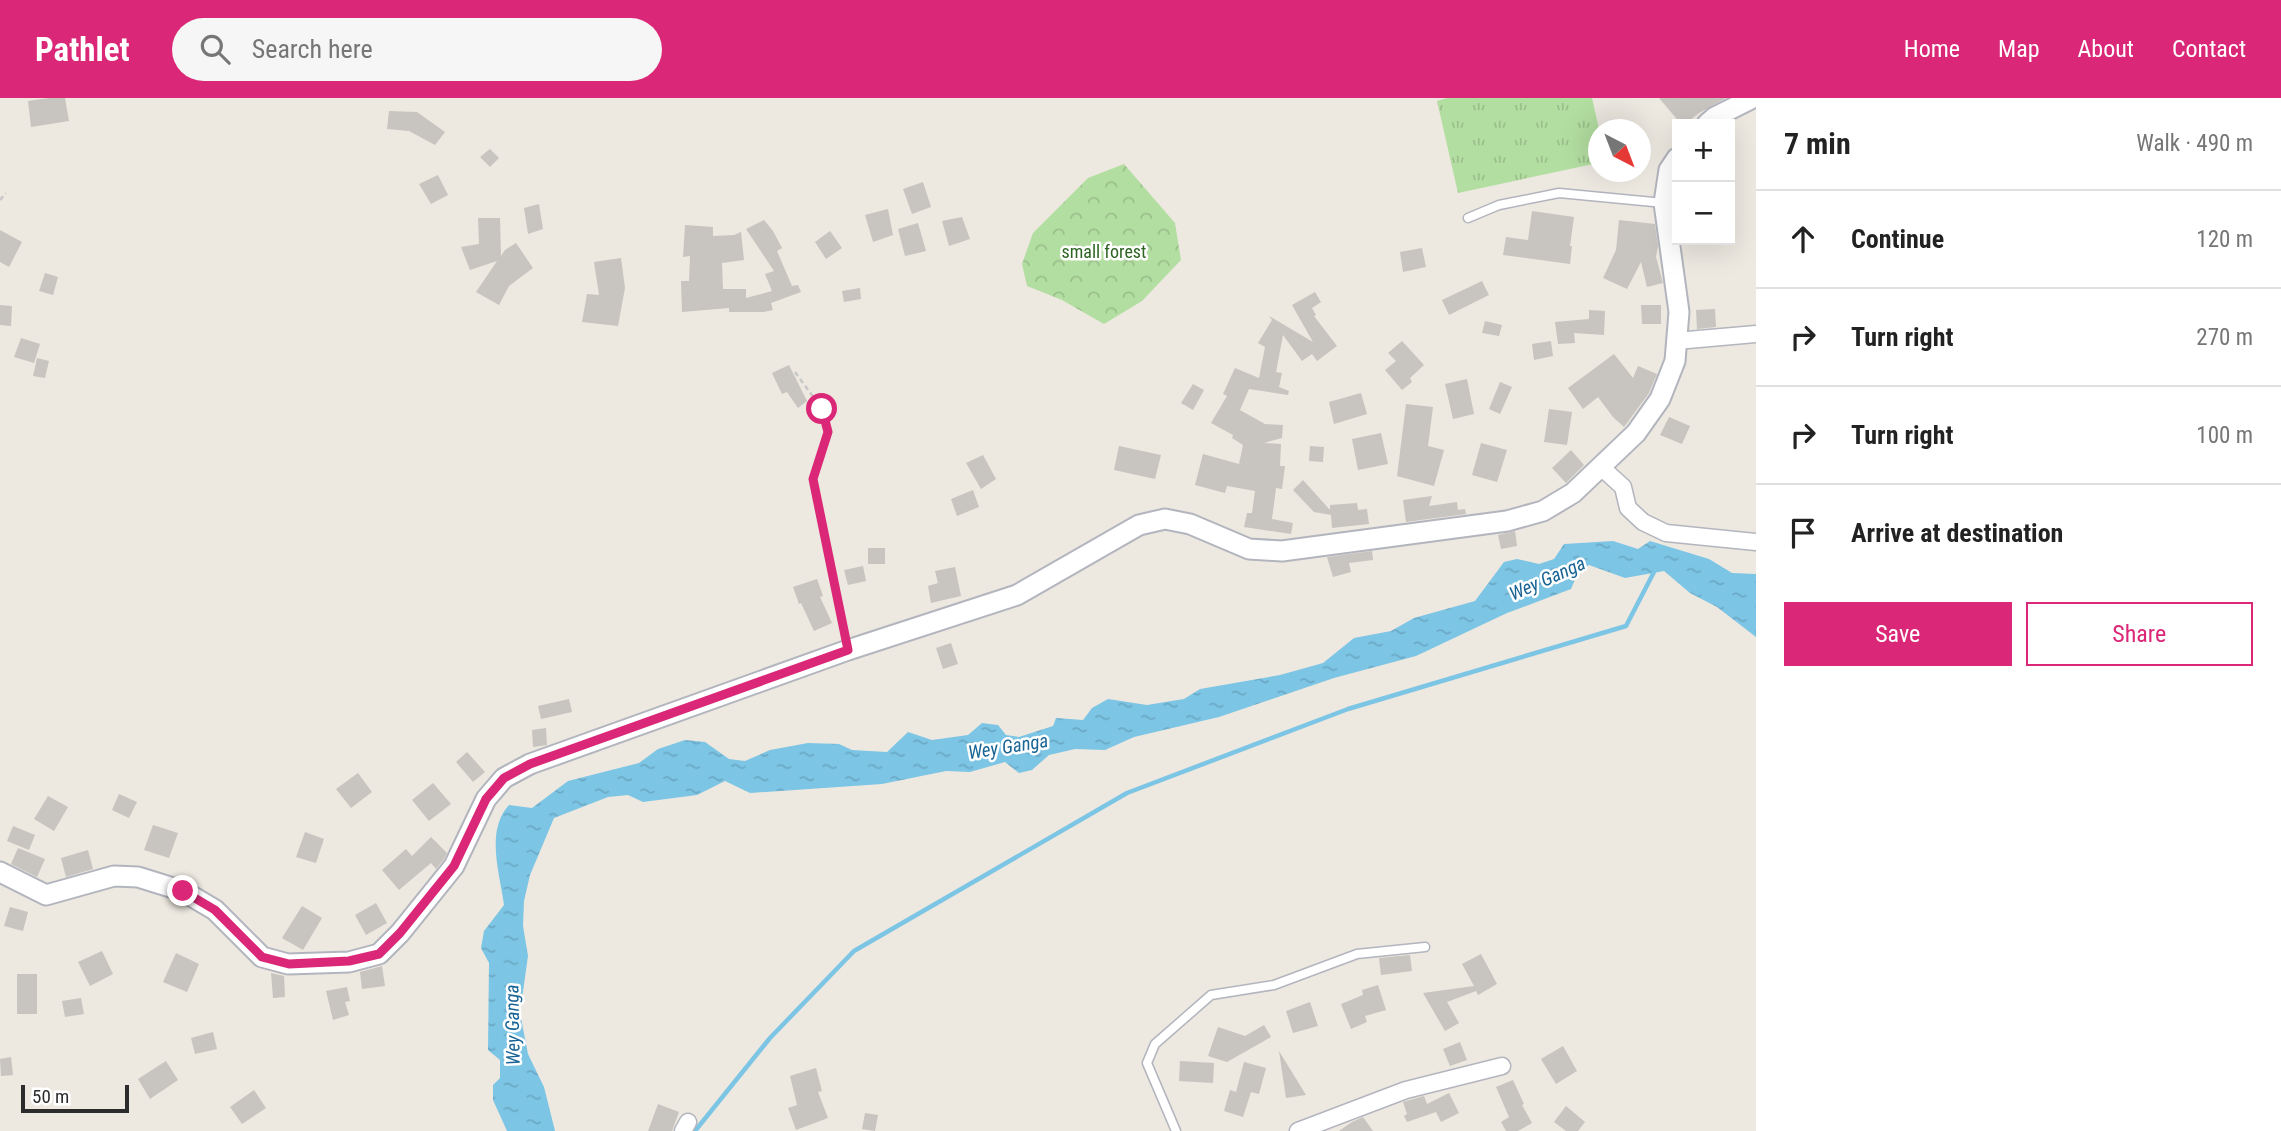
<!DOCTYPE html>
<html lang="en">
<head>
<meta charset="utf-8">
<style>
	:root { --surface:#fff; --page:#f6f6f6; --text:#222; --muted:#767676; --line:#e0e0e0; --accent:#db2777 }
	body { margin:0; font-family:"Roboto Condensed",sans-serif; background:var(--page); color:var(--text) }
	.controls { position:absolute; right:21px; top:21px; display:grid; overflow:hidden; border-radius:0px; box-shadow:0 7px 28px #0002 }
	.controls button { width:63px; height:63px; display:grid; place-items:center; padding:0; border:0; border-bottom:2px solid var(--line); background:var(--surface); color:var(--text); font:35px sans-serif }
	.compass { position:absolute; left:1588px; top:21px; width:63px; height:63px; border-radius:50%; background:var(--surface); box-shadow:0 7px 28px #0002; rotate:138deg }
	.scale { position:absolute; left:21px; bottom:18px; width:108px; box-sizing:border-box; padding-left:7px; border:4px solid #2c2c2c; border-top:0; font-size:19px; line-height:24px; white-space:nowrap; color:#2c2c2c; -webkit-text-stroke:5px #fff; paint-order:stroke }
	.stop { position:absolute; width:21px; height:21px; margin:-16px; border:5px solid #db2777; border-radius:50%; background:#fff }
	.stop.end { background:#db2777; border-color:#fff; box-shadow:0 2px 7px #0008 }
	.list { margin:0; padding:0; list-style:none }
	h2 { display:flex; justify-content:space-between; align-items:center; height:91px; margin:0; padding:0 28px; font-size:30px }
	h2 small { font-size:23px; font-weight:400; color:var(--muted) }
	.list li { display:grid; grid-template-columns:46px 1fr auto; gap:21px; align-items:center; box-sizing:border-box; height:98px; padding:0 28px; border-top:2px solid var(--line) }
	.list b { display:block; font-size:26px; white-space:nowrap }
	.list em { font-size:23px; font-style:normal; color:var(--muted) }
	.actions { display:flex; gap:14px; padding:21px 28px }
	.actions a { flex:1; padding:16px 0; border:2px solid var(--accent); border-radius:0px; text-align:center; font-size:24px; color:var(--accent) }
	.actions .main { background:var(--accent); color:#fff }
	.icon { flex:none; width:38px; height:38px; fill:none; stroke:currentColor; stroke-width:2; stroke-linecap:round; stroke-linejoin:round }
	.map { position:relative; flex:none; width:1756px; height:1033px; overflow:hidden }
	header { display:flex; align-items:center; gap:42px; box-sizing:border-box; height:98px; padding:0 35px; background:var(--accent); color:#fff }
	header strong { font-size:33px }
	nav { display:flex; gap:38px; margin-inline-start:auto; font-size:24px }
	.search { width:490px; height:63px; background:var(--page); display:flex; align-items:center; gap:18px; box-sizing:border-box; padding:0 24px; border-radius:38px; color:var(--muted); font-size:26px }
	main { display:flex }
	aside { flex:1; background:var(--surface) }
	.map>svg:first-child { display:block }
	.grass { fill:url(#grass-tufts) }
	.forest { fill:url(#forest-crowns) }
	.water { fill:url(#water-ripples) }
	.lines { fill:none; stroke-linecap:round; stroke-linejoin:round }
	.stream { stroke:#7cc5e5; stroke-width:4.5 }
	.building { fill:#c8c4bf }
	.service-casing { stroke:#b3b5be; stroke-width:11 }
	.minor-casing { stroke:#b3b5be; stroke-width:19 }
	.tertiary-casing { stroke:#b3b5be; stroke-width:23 }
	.path { stroke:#c8c8c8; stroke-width:2.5; stroke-dasharray:5 3.5; stroke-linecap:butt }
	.service { stroke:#fff; stroke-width:8 }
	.minor { stroke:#fff; stroke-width:16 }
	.tertiary { stroke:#fff; stroke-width:19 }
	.route { stroke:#db2777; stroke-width:9 }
	.labels { text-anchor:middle; stroke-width:5; stroke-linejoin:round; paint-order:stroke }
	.park-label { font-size:18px; fill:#2c6521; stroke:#fff }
	.water-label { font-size:19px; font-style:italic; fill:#196494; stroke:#fff }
</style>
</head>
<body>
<header>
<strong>Pathlet</strong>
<div class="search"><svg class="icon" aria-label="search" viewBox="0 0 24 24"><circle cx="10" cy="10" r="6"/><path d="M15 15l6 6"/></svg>Search here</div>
<nav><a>Home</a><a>Map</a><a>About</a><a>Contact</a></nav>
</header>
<main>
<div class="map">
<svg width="1756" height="1033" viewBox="0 0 1756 1033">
	<defs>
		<pattern id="grass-tufts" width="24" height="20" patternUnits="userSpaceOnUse" patternTransform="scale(1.75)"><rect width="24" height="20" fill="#b3dea1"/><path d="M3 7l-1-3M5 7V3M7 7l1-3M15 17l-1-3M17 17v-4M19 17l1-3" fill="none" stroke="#9abf8b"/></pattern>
		<pattern id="forest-crowns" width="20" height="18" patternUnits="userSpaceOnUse" patternTransform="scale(1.75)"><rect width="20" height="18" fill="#b3dea1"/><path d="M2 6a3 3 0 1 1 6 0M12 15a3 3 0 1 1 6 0" fill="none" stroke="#9abf8b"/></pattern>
		<pattern id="water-ripples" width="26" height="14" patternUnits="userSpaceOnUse" patternTransform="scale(1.75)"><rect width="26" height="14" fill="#7cc5e5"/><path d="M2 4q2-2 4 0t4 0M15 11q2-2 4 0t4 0" fill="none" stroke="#6ba9c5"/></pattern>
	</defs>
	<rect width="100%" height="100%" fill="#ede8e0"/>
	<path class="grass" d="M 1447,0 L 1592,0 L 1599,31 L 1598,65 L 1458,95 L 1437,3 Z"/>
	<path class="forest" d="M 1124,66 L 1175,125 L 1181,162 L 1142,203 L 1104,226 L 1062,202 L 1027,188 L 1022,166 L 1033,135 L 1088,80 Z"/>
	<path class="water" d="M 1613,443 L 1638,451 L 1650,443 L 1709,461 L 1732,475 L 1756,476 L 1756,539 L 1717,509 L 1690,495 L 1664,473 L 1625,480 L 1589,467 L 1578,474 L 1571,491 L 1507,515 L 1416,558 L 1334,580 L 1219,619 L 1134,639 L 1105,652 L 1075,651 L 1049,657 L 1032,672 L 1019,675 L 1005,664 L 970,674 L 946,673 L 882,686 L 750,695 L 725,683 L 697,697 L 643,704 L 628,697 L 608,699 L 554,720 L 530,777 L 524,803 L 523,828 L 528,858 L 520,915 L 528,956 L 544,989 L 555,1033 L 507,1033 L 493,1002 L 493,987 L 500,980 L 500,962 L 488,952 L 489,865 L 481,850 L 484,833 L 504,807 C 500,776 485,733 509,707 L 532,710 L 568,683 L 639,665 L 658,651 L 685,642 L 705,644 L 729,661 L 745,663 L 770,652 L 808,645 L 839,646 L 852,652 L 887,654 L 908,634 L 932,642 L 968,637 L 982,625 L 998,627 L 1006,637 L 1019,639 L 1053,628 L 1056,620 L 1083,622 L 1092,610 L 1108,601 L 1147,607 L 1184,601 L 1200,591 L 1280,577 L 1323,565 L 1354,540 L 1391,533 L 1414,520 L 1475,503 L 1504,464 L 1517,461 L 1539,466 L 1554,461 L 1564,446 Z"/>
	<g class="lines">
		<path class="stream" d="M 695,1033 L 770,940 L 854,853 L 1127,695 L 1348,611 L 1626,528 L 1655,472"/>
	</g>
	<g class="building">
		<path d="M 49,0 L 65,0 L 69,23 L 31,29 L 28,3 Z"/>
		<path d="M 1659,0 L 1726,0 L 1699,15 L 1685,26 L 1681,26 Z"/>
		<path d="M 389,13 L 417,14 L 445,34 L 435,47 L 409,33 L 387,31 Z"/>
		<path d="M 490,51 L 499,60 L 490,69 L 480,59 Z"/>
		<path d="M 438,77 L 448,97 L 431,106 L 419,86 Z"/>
		<path d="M 923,84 L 931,109 L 912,116 L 903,91 Z"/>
		<path d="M 539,106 L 543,131 L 528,136 L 524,110 Z"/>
		<path d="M 888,111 L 893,137 L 873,144 L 865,117 Z"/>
		<path d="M 1532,113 L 1574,119 L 1570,148 L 1572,148 L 1570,166 L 1503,157 L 1506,139 L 1528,142 Z"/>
		<path d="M 962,119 L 970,141 L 949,148 L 942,123 Z"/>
		<path d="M 478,120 L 500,120 L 501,158 L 505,152 L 516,145 L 533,170 L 509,188 L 499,207 L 476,194 L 497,163 L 470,172 L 461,149 L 479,146 Z"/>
		<path d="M 764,122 L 773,133 L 782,150 L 777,153 L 792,188 L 798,187 L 801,194 L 771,205 L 773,212 L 764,214 L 729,214 L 729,210 L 682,214 L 681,183 L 689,183 L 690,158 L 683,159 L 685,127 L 713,129 L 713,138 L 734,137 L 741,134 L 744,162 L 722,165 L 723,191 L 746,191 L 746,200 L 772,193 L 765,176 L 774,173 L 746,131 Z"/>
		<path d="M 1619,122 L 1655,126 L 1658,148 L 1656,159 L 1663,185 L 1647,189 L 1641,164 L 1627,191 L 1603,180 L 1616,152 Z"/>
		<path d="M 918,125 L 926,153 L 905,158 L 898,131 Z"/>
		<path d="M 0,132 L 22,144 L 9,169 L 0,164 Z"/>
		<path d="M 830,133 L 842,150 L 826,161 L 815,144 Z"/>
		<path d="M 1422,150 L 1426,169 L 1403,174 L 1400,154 Z"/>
		<path d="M 621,160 L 625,190 L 618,228 L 582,224 L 587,196 L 599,197 L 594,164 Z"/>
		<path d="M 45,175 L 58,179 L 53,197 L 39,193 Z"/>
		<path d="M 1482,183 L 1489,197 L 1449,217 L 1442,202 Z"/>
		<path d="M 860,190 L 861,201 L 844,204 L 842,193 Z"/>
		<path d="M 1315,194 L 1321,204 L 1312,210 L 1316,217 L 1314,218 L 1337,248 L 1317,263 L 1312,256 L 1302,263 L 1283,237 L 1276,274 L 1282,275 L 1279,289 L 1289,293 L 1288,297 L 1249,291 L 1240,312 L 1265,326 L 1283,327 L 1282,340 L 1264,345 L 1281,346 L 1280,368 L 1285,368 L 1282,391 L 1276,390 L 1272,421 L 1293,425 L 1291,436 L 1244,429 L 1247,415 L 1252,415 L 1255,393 L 1227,388 L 1225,395 L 1195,387 L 1203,356 L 1239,366 L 1243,347 L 1232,340 L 1233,337 L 1211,325 L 1227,298 L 1223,296 L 1235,270 L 1259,280 L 1265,249 L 1258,245 L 1272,222 L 1269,218 L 1313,244 L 1292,207 Z"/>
		<path d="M 0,207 L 12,208 L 11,228 L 0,227 Z"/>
		<path d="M 1641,207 L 1661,207 L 1661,226 L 1642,226 Z"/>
		<path d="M 1715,211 L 1716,229 L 1697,231 L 1696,212 Z"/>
		<path d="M 1589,212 L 1605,213 L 1604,237 L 1574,235 L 1575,245 L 1558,246 L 1555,224 L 1589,221 Z"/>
		<path d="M 1485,223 L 1502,227 L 1499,238 L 1482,235 Z"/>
		<path d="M 21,240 L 40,246 L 34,265 L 14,259 Z"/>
		<path d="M 1402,243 L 1424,267 L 1410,280 L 1412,284 L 1402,292 L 1385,272 L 1396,263 L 1388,255 Z"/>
		<path d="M 1551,243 L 1553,258 L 1534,262 L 1532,246 Z"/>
		<path d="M 1614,256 L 1633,280 L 1638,268 L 1657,276 L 1649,295 L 1624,329 L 1613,319 L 1598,299 L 1583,311 L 1568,290 Z"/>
		<path d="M 37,260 L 49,263 L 45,280 L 33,278 Z"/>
		<path d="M 789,267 L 807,303 L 798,310 L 787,294 L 782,296 L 772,275 Z"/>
		<path d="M 1467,281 L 1474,316 L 1453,321 L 1445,286 Z"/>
		<path d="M 1500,284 L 1512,289 L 1500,316 L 1489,311 Z"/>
		<path d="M 1193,286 L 1204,292 L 1193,312 L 1181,305 Z"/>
		<path d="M 1361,295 L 1367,316 L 1334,326 L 1329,304 Z"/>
		<path d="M 1406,306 L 1433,309 L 1428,348 L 1444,352 L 1434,388 L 1397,378 Z"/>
		<path d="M 1549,311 L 1572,314 L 1567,347 L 1544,344 Z"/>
		<path d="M 1669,319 L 1690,328 L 1682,346 L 1660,337 Z"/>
		<path d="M 1381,335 L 1388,366 L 1358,372 L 1352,341 Z"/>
		<path d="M 1481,345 L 1507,352 L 1497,384 L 1472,377 Z"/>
		<path d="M 1119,348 L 1161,357 L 1155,381 L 1114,372 Z"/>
		<path d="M 1310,348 L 1324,349 L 1323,364 L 1309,363 Z"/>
		<path d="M 1571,352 L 1584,367 L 1566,385 L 1552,370 Z"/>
		<path d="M 983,357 L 996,381 L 981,391 L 966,365 Z"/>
		<path d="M 1303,382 L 1330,412 L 1330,407 L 1357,405 L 1358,412 L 1367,411 L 1369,426 L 1332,430 L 1331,417 L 1314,414 L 1293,392 Z"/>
		<path d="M 973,392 L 979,409 L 957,418 L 951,401 Z"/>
		<path d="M 1432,398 L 1429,408 L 1457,404 L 1458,412 L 1465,411 L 1466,416 L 1406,424 L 1403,402 Z"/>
		<path d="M 1515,433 L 1517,448 L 1501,451 L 1498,437 Z"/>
		<rect x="868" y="450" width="17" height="16"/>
		<path d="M 1372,453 L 1373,462 L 1349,465 L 1351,474 L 1333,479 L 1327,459 Z"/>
		<path d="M 863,468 L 866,483 L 848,487 L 844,472 Z"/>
		<path d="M 955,469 L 961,498 L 931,505 L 928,488 L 938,485 L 935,473 Z"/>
		<path d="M 817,481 L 823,498 L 820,499 L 832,525 L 814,533 L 801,505 L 799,506 L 793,489 Z"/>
		<path d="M 951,545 L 958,566 L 943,571 L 936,550 Z"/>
		<path d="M 569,601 L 572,614 L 541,621 L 538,608 Z"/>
		<path d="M 546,630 L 547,647 L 533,649 L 532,632 Z"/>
		<path d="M 467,654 L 485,674 L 473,684 L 456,664 Z"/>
		<path d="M 358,675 L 372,694 L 351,710 L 336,691 Z"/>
		<path d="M 433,685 L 451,706 L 429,723 L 412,702 Z"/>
		<path d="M 119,696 L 137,704 L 129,720 L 112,712 Z"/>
		<path d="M 48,698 L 68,709 L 54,733 L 34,721 Z"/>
		<path d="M 153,727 L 178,735 L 169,760 L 144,752 Z"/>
		<path d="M 13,728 L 35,737 L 29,752 L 7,743 Z"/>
		<path d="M 305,734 L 324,741 L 316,765 L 296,759 Z"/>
		<path d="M 431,739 L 447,755 L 444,761 L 436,771 L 431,765 L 399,792 L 382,772 L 406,751 L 412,758 Z"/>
		<path d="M 18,750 L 45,761 L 37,779 L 11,766 Z"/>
		<path d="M 88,752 L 93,771 L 66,779 L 61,760 Z"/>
		<path d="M 376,805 L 387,825 L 366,837 L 355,817 Z"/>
		<path d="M 302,808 L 322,820 L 303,852 L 282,840 Z"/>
		<path d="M 10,809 L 28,814 L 23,833 L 4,828 Z"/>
		<path d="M 102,853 L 113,876 L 90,888 L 78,864 Z"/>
		<path d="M 176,855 L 199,866 L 187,894 L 163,884 Z"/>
		<path d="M 1481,856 L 1497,886 L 1478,897 L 1476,893 L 1447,904 L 1459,925 L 1445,933 L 1423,895 L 1474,888 L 1462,866 Z"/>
		<path d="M 1410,857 L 1412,873 L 1381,877 L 1379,860 Z"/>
		<path d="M 382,868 L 385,888 L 362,891 L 360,874 Z"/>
		<path d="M 271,875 L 284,878 L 285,899 L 273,900 Z"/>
		<rect x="17" y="876" width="20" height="40"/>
		<path d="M 1378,887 L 1386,912 L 1365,918 L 1367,924 L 1351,931 L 1341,906 L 1363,897 L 1362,892 Z"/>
		<path d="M 347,889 L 350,903 L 345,904 L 349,917 L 333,922 L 326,893 Z"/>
		<path d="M 81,900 L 84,916 L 65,919 L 62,903 Z"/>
		<path d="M 1310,904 L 1318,928 L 1293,935 L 1286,913 Z"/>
		<path d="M 1264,927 L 1271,939 L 1227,964 L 1208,958 L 1218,929 L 1245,938 Z"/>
		<path d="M 213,934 L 217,951 L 195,956 L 191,940 Z"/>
		<path d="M 1460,944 L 1467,962 L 1450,968 L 1443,951 Z"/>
		<path d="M 1563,948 L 1577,973 L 1556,986 L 1541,961 Z"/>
		<path d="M 1279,953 L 1306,997 L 1286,1000 Z"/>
		<path d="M 11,959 L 13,977 L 1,978 L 0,961 Z"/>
		<path d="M 166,963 L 178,982 L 150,1001 L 138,981 Z"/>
		<path d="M 1180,963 L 1214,965 L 1213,985 L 1179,983 Z"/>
		<path d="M 1244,964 L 1266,970 L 1259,996 L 1251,994 L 1243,1019 L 1224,1013 L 1230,992 L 1236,994 Z"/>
		<path d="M 816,970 L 822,993 L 818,994 L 828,1020 L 796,1032 L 788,1010 L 797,1007 L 790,978 Z"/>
		<path d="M 1513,982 L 1524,1006 L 1522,1007 L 1532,1025 L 1518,1033 L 1506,1033 L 1501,1024 L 1509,1019 L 1496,989 Z"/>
		<path d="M 254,992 L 266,1010 L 242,1026 L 230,1009 Z"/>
		<path d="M 1449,995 L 1459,1015 L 1441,1024 L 1436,1014 L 1407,1024 L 1404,1018 L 1407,1016 L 1403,1004 L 1424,998 L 1427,1006 Z"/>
		<path d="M 658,1006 L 679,1014 L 672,1033 L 648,1033 Z"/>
		<path d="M 1566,1008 L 1585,1024 L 1578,1033 L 1566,1033 L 1554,1024 Z"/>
		<path d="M 865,1015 L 878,1017 L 875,1033 L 862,1031 Z"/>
		<path d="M 1363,1019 L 1373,1033 L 1339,1033 L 1352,1024 Z"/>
	</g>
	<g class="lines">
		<g class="service-casing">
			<g id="service">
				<path d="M 1468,120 L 1499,107 L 1559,95 L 1664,105"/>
				<path d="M 1176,1033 L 1147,965 L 1155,946 L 1211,897 L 1274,887 L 1357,856 L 1425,849"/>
			</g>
		</g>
		<g class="minor-casing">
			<g id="minor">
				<path d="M 1676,243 L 1756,236"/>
				<path d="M 1601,369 L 1623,389 L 1628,410 L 1643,424 L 1666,435 L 1756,444"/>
				<path d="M 683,1033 L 688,1024"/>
				<path d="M 1298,1033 L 1406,992 L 1502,968"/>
			</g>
		</g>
		<g class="tertiary-casing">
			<g id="tertiary">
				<path d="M 1707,26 L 1715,19 L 1753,0"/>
				<path d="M 0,774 L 46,797 L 114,778 L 138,779 L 183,793 L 215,812 L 262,859 L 288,866 L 349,864 L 379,856 L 400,835 L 454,768 L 486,701 L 504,680 L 530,666 L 848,552 L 1017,497 L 1139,427 L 1165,421 L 1190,426 L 1249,451 L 1282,453 L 1507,423 L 1543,413 L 1573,395 L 1636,335 L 1660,301 L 1675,263 L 1679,214 L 1664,105 L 1669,72 L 1677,60"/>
			</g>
		</g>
		<g class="path">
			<path d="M 0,102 L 6,95"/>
			<path d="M 795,274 L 822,311 L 828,334 L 813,381 L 844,535"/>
		</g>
		<use href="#service" class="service"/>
		<use href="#minor" class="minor"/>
		<use href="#tertiary" class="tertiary"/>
	</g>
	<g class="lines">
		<path class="route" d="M 183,793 L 215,812 L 262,859 L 289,866 L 349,863 L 379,856 L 400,835 L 454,768 L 486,701 L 504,680 L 530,666 L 848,552 L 813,381 L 828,334 L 822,311"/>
	</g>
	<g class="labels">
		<g class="park-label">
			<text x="1104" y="160">small forest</text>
		</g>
		<g class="water-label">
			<text transform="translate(1547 480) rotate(-24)" y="7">Wey Ganga</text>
			<text transform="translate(1008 648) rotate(-9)" y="7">Wey Ganga</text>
			<text transform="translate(512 927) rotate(-91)" y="7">Wey Ganga</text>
		</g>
	</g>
</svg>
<div class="controls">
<button>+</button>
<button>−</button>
</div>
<svg class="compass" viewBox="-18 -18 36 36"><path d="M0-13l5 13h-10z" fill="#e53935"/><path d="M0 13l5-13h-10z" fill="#767676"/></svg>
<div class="scale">50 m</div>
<div class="stop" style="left:822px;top:311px"></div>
<div class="stop end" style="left:183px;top:793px"></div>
</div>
<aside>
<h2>7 min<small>Walk · 490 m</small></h2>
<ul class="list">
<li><svg class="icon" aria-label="ahead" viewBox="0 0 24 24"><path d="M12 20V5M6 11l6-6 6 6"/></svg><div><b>Continue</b></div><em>120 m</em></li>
<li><svg class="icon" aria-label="right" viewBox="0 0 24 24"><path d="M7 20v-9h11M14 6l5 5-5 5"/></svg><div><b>Turn right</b></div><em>270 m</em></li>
<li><svg class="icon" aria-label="right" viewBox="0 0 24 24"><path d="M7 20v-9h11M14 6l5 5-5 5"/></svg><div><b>Turn right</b></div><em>100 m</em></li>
<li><svg class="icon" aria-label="arrive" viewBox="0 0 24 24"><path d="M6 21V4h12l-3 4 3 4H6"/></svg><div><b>Arrive at destination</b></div></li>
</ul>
<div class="actions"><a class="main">Save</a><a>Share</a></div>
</aside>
</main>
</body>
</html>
